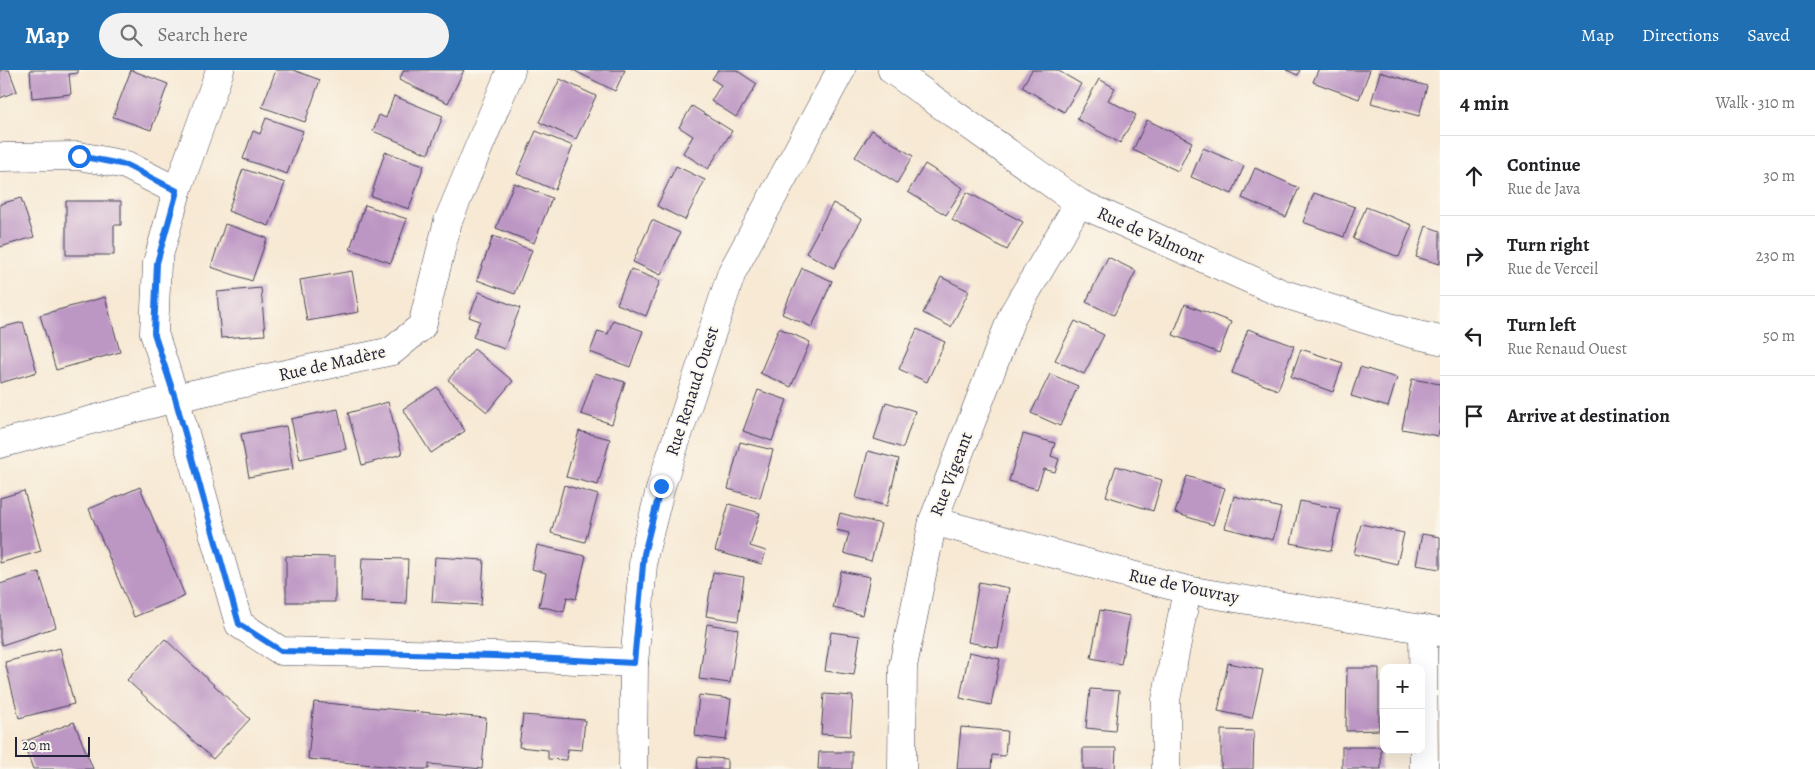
<!DOCTYPE html>
<html lang="en">
<head>
<meta charset="utf-8">
<style>
	:root { --surface:#fff; --page:#f2f2f2; --text:#202124; --muted:#757577; --line:#e0e0e0; --accent:#1f6fb2 }
	body { margin:0; font-family:Alegreya,serif; background:var(--page); color:var(--text) }
	.controls { position:absolute; right:15px; bottom:15px; display:grid; overflow:hidden; border-radius:10px; box-shadow:0 5px 20px #0002 }
	.controls button { width:45px; height:45px; display:grid; place-items:center; padding:0; border:0; border-bottom:1px solid var(--line); background:var(--surface); color:var(--text); font:25px sans-serif }
	.scale { position:absolute; left:15px; bottom:12px; width:75px; box-sizing:border-box; padding-left:5px; border:2px solid #22223b; border-top:0; font-size:14px; line-height:18px; white-space:nowrap; color:#22223b; -webkit-text-stroke:4px #fbf7ec; paint-order:stroke }
	.stop { position:absolute; width:15px; height:15px; margin:-11px; border:4px solid #1a73e8; border-radius:50%; background:#fff }
	.stop.end { background:#1a73e8; border-color:#fff; box-shadow:0 1px 5px #0008 }
	.list { margin:0; padding:0; list-style:none }
	h2 { display:flex; justify-content:space-between; align-items:center; height:65px; margin:0; padding:0 20px; font-size:21px }
	h2 small { font-size:16px; font-weight:400; color:var(--muted) }
	.list li { display:grid; grid-template-columns:32px 1fr auto; gap:15px; align-items:center; box-sizing:border-box; height:80px; padding:0 20px; border-top:1px solid var(--line) }
	.list b { display:block; font-size:19px; white-space:nowrap }
	.list p { margin:0; font-size:16px; white-space:nowrap; color:var(--muted) }
	.list em { font-size:16px; font-style:normal; color:var(--muted) }
	.icon { flex:none; width:28px; height:28px; fill:none; stroke:currentColor; stroke-width:2; stroke-linecap:round; stroke-linejoin:round }
	.map { position:relative; flex:none; width:1440px; height:699px; overflow:hidden }
	header { display:flex; align-items:center; gap:30px; box-sizing:border-box; height:70px; padding:0 25px; background:var(--accent); color:#fff }
	header strong { font-size:24px }
	nav { display:flex; gap:28px; margin-inline-start:auto; font-size:18px }
	.search { width:350px; height:45px; background:var(--page); display:flex; align-items:center; gap:12px; box-sizing:border-box; padding:0 18px; border-radius:28px; color:var(--muted); font-size:19px }
	main { display:flex }
	aside { flex:1; background:var(--surface) }
	.map>svg:first-child { display:block }
	.building { fill:#bd97c4 }
	.lines { fill:none; stroke-linecap:round; stroke-linejoin:round }
	.minor-casing { stroke:#424052; stroke-width:29 }
	.minor { stroke:#fff; stroke-width:28 }
	.route { stroke:#1a73e8; stroke-width:6 }
	.labels { text-anchor:middle; stroke-width:4; stroke-linejoin:round; paint-order:stroke }
	.street-label { font-size:18px; fill:#22223b; stroke:#fbf7ec }
</style>
</head>
<body>
<header>
<strong>Map</strong>
<div class="search"><svg class="icon" aria-label="search" viewBox="0 0 24 24"><circle cx="10" cy="10" r="6"/><path d="M15 15l6 6"/></svg>Search here</div>
<nav><a>Map</a><a>Directions</a><a>Saved</a></nav>
</header>
<main>
<div class="map">
<svg width="1440" height="699" viewBox="0 0 1440 699">
	<rect width="100%" height="100%" fill="#fbf7ec"/>
	<filter id="ink" filterUnits="userSpaceOnUse"><feTurbulence type="fractalNoise" baseFrequency=".02" numOctaves="2"/><feDisplacementMap in="SourceGraphic" scale="10" xChannelSelector="R" yChannelSelector="G"/><feConvolveMatrix kernelMatrix="1 2 1 2 8 2 1 2 1" color-interpolation-filters="sRGB"/></filter>
	<filter id="wash" filterUnits="userSpaceOnUse"><feTurbulence type="fractalNoise" baseFrequency=".0096" numOctaves="4" result="noise"/><feDisplacementMap in="SourceGraphic" scale="20" xChannelSelector="R" yChannelSelector="G"/><feGaussianBlur stdDeviation="1.12" result="paint"/><feColorMatrix in="noise" values="0 0 0 0 0 0 0 0 0 0 0 0 0 0 0 0 0 1.4 0 .05"/><feComposite in="paint" operator="in"/></filter>
	<g filter="url(#wash)">
		<rect width="100%" height="100%" fill="#f7e9d4"/>
		<g id="blocks">
			<g class="building">
				<path d="M 0,0 L 9,0 L 17,21 L 0,28 Z"/>
				<path d="M 30,0 L 78,0 L 78,3 L 69,4 L 71,24 L 32,28 Z"/>
				<path d="M 131,0 L 168,14 L 151,60 L 113,47 Z"/>
				<path d="M 276,0 L 293,0 L 320,10 L 305,52 L 262,37 Z"/>
				<path d="M 404,0 L 464,0 L 448,33 L 399,10 Z"/>
				<path d="M 573,0 L 625,0 L 615,21 Z"/>
				<path d="M 718,0 L 736,0 L 757,14 L 736,47 L 711,31 L 721,15 L 712,9 Z"/>
				<path d="M 1032,0 L 1057,0 L 1081,14 L 1064,42 L 1022,17 Z"/>
				<path d="M 1286,0 L 1300,0 L 1298,5 Z"/>
				<path d="M 1318,0 L 1370,0 L 1359,29 L 1313,12 Z"/>
				<path d="M 1380,2 L 1427,16 L 1419,46 L 1371,33 Z"/>
				<path d="M 560,9 L 596,26 L 576,69 L 539,52 Z"/>
				<path d="M 1099,9 L 1115,18 L 1108,30 L 1136,45 L 1120,73 L 1077,49 Z"/>
				<path d="M 394,26 L 443,46 L 428,84 L 373,61 L 379,45 L 386,48 Z"/>
				<path d="M 692,36 L 732,61 L 708,99 L 683,83 L 693,66 L 679,57 Z"/>
				<path d="M 266,48 L 303,61 L 287,104 L 243,89 L 253,61 L 260,64 Z"/>
				<path d="M 1147,50 L 1192,72 L 1178,101 L 1133,80 Z"/>
				<path d="M 872,60 L 913,86 L 897,113 L 855,87 Z"/>
				<path d="M 536,61 L 573,76 L 555,120 L 517,104 Z"/>
				<path d="M 1203,78 L 1244,96 L 1232,124 L 1191,107 Z"/>
				<path d="M 385,82 L 424,95 L 409,139 L 371,126 Z"/>
				<path d="M 925,94 L 963,118 L 946,145 L 908,122 Z"/>
				<path d="M 676,96 L 705,110 L 685,150 L 657,136 Z"/>
				<path d="M 1255,98 L 1299,118 L 1286,147 L 1242,128 Z"/>
				<path d="M 243,99 L 285,113 L 269,156 L 228,141 Z"/>
				<path d="M 514,113 L 552,128 L 534,173 L 496,158 Z"/>
				<path d="M 967,122 L 1023,152 L 1007,180 L 952,150 Z"/>
				<path d="M 1314,123 L 1355,137 L 1344,167 L 1303,152 Z"/>
				<path d="M 21,128 L 34,167 L 0,177 L 0,134 Z"/>
				<path d="M 66,131 L 121,131 L 121,155 L 114,155 L 114,185 L 66,185 Z"/>
				<path d="M 833,133 L 862,149 L 834,198 L 806,183 Z"/>
				<path d="M 365,135 L 407,149 L 391,193 L 350,179 Z"/>
				<path d="M 1366,137 L 1412,155 L 1399,187 L 1353,169 Z"/>
				<path d="M 652,150 L 680,163 L 661,205 L 633,192 Z"/>
				<path d="M 225,154 L 267,168 L 252,211 L 211,197 Z"/>
				<path d="M 1426,156 L 1440,161 L 1440,194 L 1416,187 Z"/>
				<path d="M 493,166 L 532,180 L 515,224 L 477,210 Z"/>
				<path d="M 1108,187 L 1136,201 L 1114,245 L 1086,232 Z"/>
				<path d="M 802,198 L 832,211 L 812,257 L 782,244 Z"/>
				<path d="M 631,199 L 660,211 L 646,246 L 617,234 Z"/>
				<path d="M 352,201 L 359,242 L 307,251 L 300,210 Z"/>
				<path d="M 941,207 L 969,221 L 951,257 L 923,243 Z"/>
				<path d="M 261,218 L 265,265 L 221,268 L 217,222 Z"/>
				<path d="M 479,222 L 520,238 L 504,279 L 473,267 L 480,251 L 469,247 Z"/>
				<path d="M 105,227 L 120,282 L 56,300 L 40,245 Z"/>
				<path d="M 1185,234 L 1231,252 L 1219,283 L 1173,265 Z"/>
				<path d="M 613,250 L 643,261 L 630,297 L 590,282 L 598,261 L 608,264 Z"/>
				<path d="M 1075,251 L 1104,265 L 1084,304 L 1055,290 Z"/>
				<path d="M 23,252 L 37,302 L 0,313 L 0,258 Z"/>
				<path d="M 779,258 L 810,272 L 791,317 L 760,303 Z"/>
				<path d="M 917,259 L 945,272 L 927,312 L 899,299 Z"/>
				<path d="M 1248,259 L 1294,276 L 1278,320 L 1232,303 Z"/>
				<path d="M 474,279 L 513,311 L 487,342 L 448,310 Z"/>
				<path d="M 1301,279 L 1343,293 L 1333,322 L 1291,307 Z"/>
				<path d="M 1360,297 L 1397,308 L 1388,337 L 1351,326 Z"/>
				<path d="M 595,303 L 625,312 L 612,354 L 581,344 Z"/>
				<path d="M 1050,304 L 1078,316 L 1060,356 L 1031,343 Z"/>
				<path d="M 1412,309 L 1440,314 L 1440,358 L 1438,366 L 1402,359 Z"/>
				<path d="M 437,317 L 465,361 L 431,383 L 403,339 Z"/>
				<path d="M 758,320 L 787,330 L 772,371 L 743,361 Z"/>
				<path d="M 388,332 L 402,384 L 362,395 L 348,343 Z"/>
				<path d="M 886,332 L 915,341 L 903,378 L 874,369 Z"/>
				<path d="M 338,339 L 346,379 L 300,389 L 291,349 Z"/>
				<path d="M 286,356 L 293,399 L 249,407 L 241,364 Z"/>
				<path d="M 579,361 L 610,369 L 598,415 L 566,407 Z"/>
				<path d="M 1023,364 L 1055,373 L 1051,386 L 1059,389 L 1055,402 L 1044,399 L 1037,419 L 1009,411 Z"/>
				<path d="M 740,372 L 773,380 L 760,428 L 728,419 Z"/>
				<path d="M 868,381 L 899,389 L 887,436 L 856,428 Z"/>
				<path d="M 1116,396 L 1162,410 L 1153,441 L 1106,426 Z"/>
				<path d="M 1187,406 L 1225,418 L 1213,455 L 1175,443 Z"/>
				<path d="M 564,415 L 598,425 L 585,472 L 551,463 Z"/>
				<path d="M 140,417 L 185,526 L 134,547 L 89,439 Z"/>
				<path d="M 24,421 L 41,481 L 0,493 L 0,428 Z"/>
				<path d="M 1234,426 L 1281,438 L 1273,470 L 1225,458 Z"/>
				<path d="M 1300,431 L 1340,439 L 1331,481 L 1291,473 Z"/>
				<path d="M 729,434 L 760,443 L 750,476 L 766,481 L 762,494 L 715,481 Z"/>
				<path d="M 840,443 L 881,454 L 871,491 L 844,483 L 849,463 L 836,460 Z"/>
				<path d="M 1361,454 L 1404,463 L 1397,494 L 1354,484 Z"/>
				<path d="M 1422,464 L 1440,467 L 1440,499 L 1416,495 Z"/>
				<path d="M 537,475 L 586,486 L 576,529 L 567,527 L 564,542 L 539,536 L 546,503 L 532,499 Z"/>
				<path d="M 286,486 L 335,487 L 335,532 L 286,532 Z"/>
				<path d="M 435,487 L 484,490 L 481,535 L 432,532 Z"/>
				<path d="M 362,488 L 408,489 L 406,534 L 360,532 Z"/>
				<path d="M 841,501 L 870,507 L 862,545 L 833,538 Z"/>
				<path d="M 39,502 L 56,557 L 2,575 L 0,568 L 0,514 Z"/>
				<path d="M 713,502 L 744,507 L 738,551 L 706,546 Z"/>
				<path d="M 979,512 L 1009,518 L 998,578 L 968,572 Z"/>
				<path d="M 1100,540 L 1130,546 L 1121,594 L 1091,588 Z"/>
				<path d="M 707,554 L 738,559 L 730,613 L 699,609 Z"/>
				<path d="M 831,562 L 860,566 L 854,605 L 825,601 Z"/>
				<path d="M 165,569 L 250,649 L 213,689 L 127,610 Z"/>
				<path d="M 60,578 L 74,634 L 19,648 L 5,592 Z"/>
				<path d="M 969,582 L 1000,589 L 991,635 L 960,628 Z"/>
				<path d="M 1228,593 L 1263,600 L 1252,648 L 1218,641 Z"/>
				<path d="M 1347,598 L 1379,598 L 1379,660 L 1346,661 Z"/>
				<path d="M 1090,619 L 1119,621 L 1115,661 L 1086,658 Z"/>
				<path d="M 824,624 L 853,626 L 850,666 L 821,664 Z"/>
				<path d="M 699,625 L 731,629 L 726,670 L 695,666 Z"/>
				<path d="M 314,632 L 486,648 L 482,699 L 429,694 L 429,699 L 417,699 L 308,689 Z"/>
				<path d="M 523,645 L 585,650 L 582,680 L 568,679 L 567,690 L 548,689 L 548,680 L 519,677 Z"/>
				<path d="M 74,652 L 93,699 L 33,699 L 23,672 Z"/>
				<path d="M 961,657 L 1007,661 L 1005,686 L 992,685 L 991,699 L 957,699 Z"/>
				<path d="M 1221,660 L 1254,661 L 1253,699 L 1221,699 Z"/>
				<rect x="1342" y="677" width="39" height="22"/>
				<path d="M 1083,678 L 1116,678 L 1115,699 L 1083,699 Z"/>
				<path d="M 819,682 L 852,682 L 852,699 L 818,699 Z"/>
				<path d="M 698,687 L 727,689 L 727,699 L 697,699 Z"/>
			</g>
		</g>
	</g>
	<g filter="url(#ink)">
		<use href="#blocks" fill-opacity="0" stroke="#424052" stroke-width="1"/>
		<g class="lines">
			<g class="minor-casing">
				<g id="minor">
					<path d="M 220,0 L 177,121 L 157,193 L 154,263 L 175,328 L 239,554 L 281,581 L 496,586 L 634,593"/>
					<path d="M 892,0 L 1079,133 L 1281,223 L 1409,263 L 1440,270"/>
					<path d="M 0,87 L 79,86 L 126,95 L 177,121"/>
					<path d="M 0,374 L 175,328 L 392,281 L 422,256 L 448,151 L 511,0"/>
					<path d="M 933,451 L 1187,520 L 1440,562"/>
					<path d="M 1423,559 L 1424,699"/>
					<path d="M 633,699 L 634,593 L 644,484 L 661,416 L 732,202 L 841,0"/>
					<path d="M 902,699 L 903,596 L 933,451 L 1013,244 L 1079,133"/>
					<path d="M 1166,699 L 1166,630 L 1187,520"/>
				</g>
			</g>
			<use href="#minor" class="minor"/>
		</g>
	</g>
	<g class="lines" filter="url(#ink)">
		<path class="route" d="M 79,86 L 126,95 L 177,121 L 157,193 L 154,263 L 175,328 L 239,554 L 281,581 L 496,586 L 634,593 L 644,484 L 661,416"/>
	</g>
	<g class="labels">
		<g class="street-label">
			<text transform="translate(1151 165) rotate(24)" y="6">Rue de Valmont</text>
			<text transform="translate(332 293) rotate(-13)" y="6">Rue de Madère</text>
			<text transform="translate(692 321) rotate(-72)" y="6">Rue Renaud Ouest</text>
			<text transform="translate(951 404) rotate(-69)" y="6">Rue Vigeant</text>
			<text transform="translate(1184 516) rotate(12)" y="6">Rue de Vouvray</text>
		</g>
	</g>
</svg>
<div class="controls">
<button>+</button>
<button>−</button>
</div>
<div class="scale">20 m</div>
<div class="stop" style="left:79px;top:86px"></div>
<div class="stop end" style="left:661px;top:416px"></div>
</div>
<aside>
<h2>4 min<small>Walk · 310 m</small></h2>
<ul class="list">
<li><svg class="icon" aria-label="ahead" viewBox="0 0 24 24"><path d="M12 20V5M6 11l6-6 6 6"/></svg><div><b>Continue</b><p>Rue de Java</p></div><em>30 m</em></li>
<li><svg class="icon" aria-label="right" viewBox="0 0 24 24"><path d="M7 20v-9h11M14 6l5 5-5 5"/></svg><div><b>Turn right</b><p>Rue de Verceil</p></div><em>230 m</em></li>
<li><svg class="icon" aria-label="left" viewBox="0 0 24 24"><path d="M17 20v-9H6M10 6l-5 5 5 5"/></svg><div><b>Turn left</b><p>Rue Renaud Ouest</p></div><em>50 m</em></li>
<li><svg class="icon" aria-label="arrive" viewBox="0 0 24 24"><path d="M6 21V4h12l-3 4 3 4H6"/></svg><div><b>Arrive at destination</b></div></li>
</ul>
</aside>
</main>
</body>
</html>
